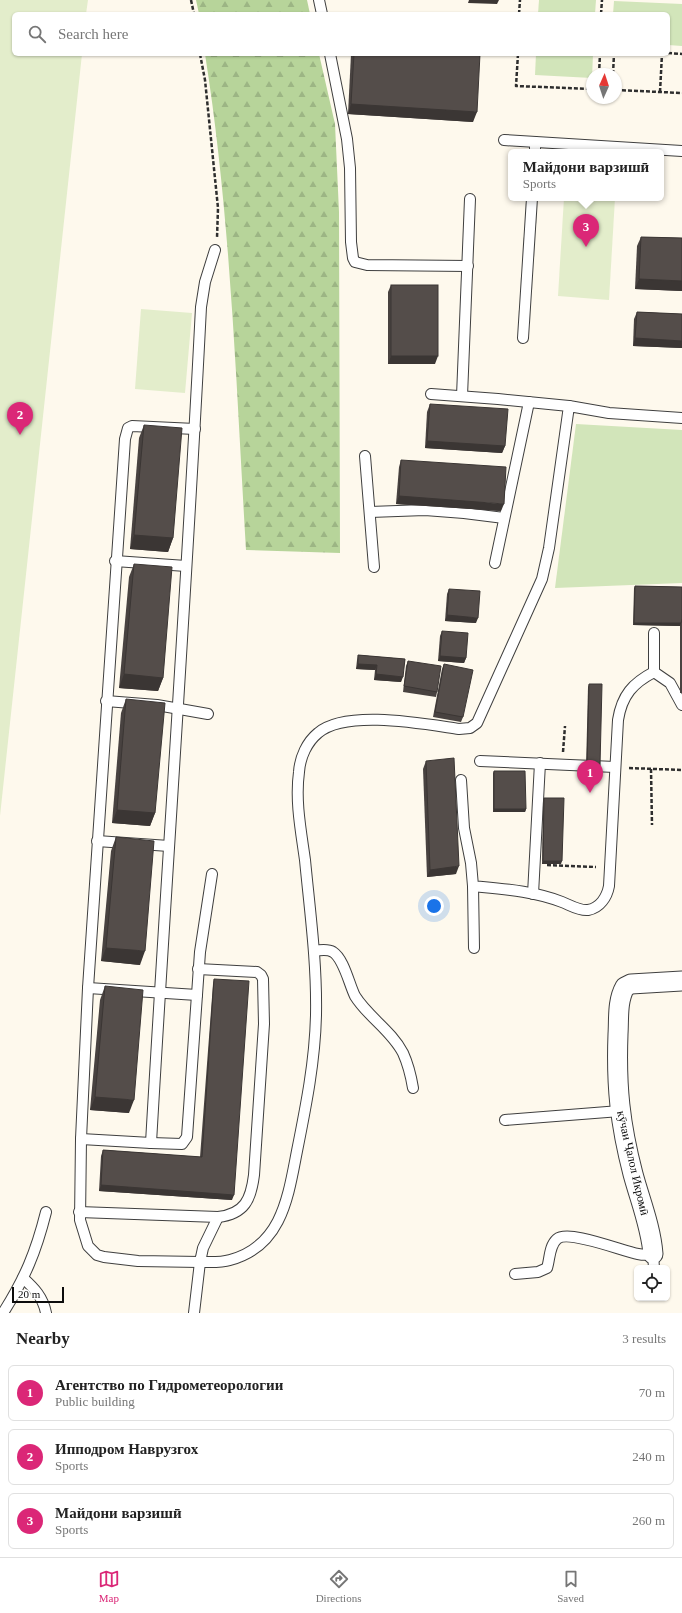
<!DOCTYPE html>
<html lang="en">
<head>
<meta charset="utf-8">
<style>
	:root { --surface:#fff; --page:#f6f6f6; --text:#222; --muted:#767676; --line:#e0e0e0; --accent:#db2777 }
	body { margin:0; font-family:"Times New Roman",serif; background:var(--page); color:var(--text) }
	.controls { position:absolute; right:12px; bottom:12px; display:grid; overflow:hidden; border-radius:6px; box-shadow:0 1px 3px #0004 }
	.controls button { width:36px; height:36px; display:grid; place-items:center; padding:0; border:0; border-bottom:1px solid var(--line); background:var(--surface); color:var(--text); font:20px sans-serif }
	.compass { position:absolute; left:586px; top:68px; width:36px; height:36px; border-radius:50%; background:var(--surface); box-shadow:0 1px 3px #0004; rotate:3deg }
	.scale { position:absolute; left:12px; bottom:10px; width:52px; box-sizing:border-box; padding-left:4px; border:2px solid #0c0c0c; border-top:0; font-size:11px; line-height:14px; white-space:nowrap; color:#0c0c0c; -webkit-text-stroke:3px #fff; paint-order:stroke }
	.you { position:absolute; left:434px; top:906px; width:14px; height:14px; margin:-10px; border:3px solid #fff; border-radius:50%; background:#1a73e8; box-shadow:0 0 0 6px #1a73e833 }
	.badge { display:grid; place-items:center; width:26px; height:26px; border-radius:50%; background:var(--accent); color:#fff; font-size:13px; font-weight:700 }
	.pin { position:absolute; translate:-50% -33px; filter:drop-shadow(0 1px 2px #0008) }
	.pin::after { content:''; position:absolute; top:21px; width:14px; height:12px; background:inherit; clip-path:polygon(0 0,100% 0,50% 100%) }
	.popup { position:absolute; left:508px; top:149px; width:156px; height:52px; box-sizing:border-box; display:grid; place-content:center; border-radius:6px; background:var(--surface); filter:drop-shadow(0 1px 3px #0005); font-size:13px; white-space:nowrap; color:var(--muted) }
	.popup b { font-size:15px; color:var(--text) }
	.popup::after { content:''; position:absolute; left:50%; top:100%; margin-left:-8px; border:8px solid transparent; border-top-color:var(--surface) }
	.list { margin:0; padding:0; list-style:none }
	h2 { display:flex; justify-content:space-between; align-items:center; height:52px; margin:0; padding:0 16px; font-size:17px }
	h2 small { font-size:13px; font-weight:400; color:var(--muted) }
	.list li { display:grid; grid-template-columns:26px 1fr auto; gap:12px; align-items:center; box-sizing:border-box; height:56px; margin:0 8px 8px; padding:0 8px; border:1px solid var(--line); border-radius:6px }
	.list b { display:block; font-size:15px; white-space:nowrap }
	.list p { margin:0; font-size:13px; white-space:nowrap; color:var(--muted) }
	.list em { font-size:13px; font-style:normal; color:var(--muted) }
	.icon { flex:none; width:22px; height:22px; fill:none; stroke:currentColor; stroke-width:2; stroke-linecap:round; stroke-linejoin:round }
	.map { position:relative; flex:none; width:682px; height:1313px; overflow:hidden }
	.search { position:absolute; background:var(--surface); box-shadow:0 1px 3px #0004; left:12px; right:12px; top:12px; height:44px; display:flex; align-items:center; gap:10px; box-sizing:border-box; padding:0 14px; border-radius:6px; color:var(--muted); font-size:15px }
	.sheet { height:244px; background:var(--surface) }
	nav { display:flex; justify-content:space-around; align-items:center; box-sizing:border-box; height:56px; border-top:1px solid var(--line); background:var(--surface); font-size:11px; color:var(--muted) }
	nav a { display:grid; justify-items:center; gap:2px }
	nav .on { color:var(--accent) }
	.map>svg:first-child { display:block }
	.grass { fill:#d2e5ba }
	.forest { fill:url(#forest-firs) }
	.pitch { fill:#e3edcb }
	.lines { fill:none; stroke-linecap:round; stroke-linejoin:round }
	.service-casing { stroke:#3f3f3f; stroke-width:12 }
	.minor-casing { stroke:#3f3f3f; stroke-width:21 }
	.path { stroke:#2e2e2e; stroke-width:2.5; stroke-dasharray:4 2; stroke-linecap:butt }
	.service { stroke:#fff; stroke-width:10 }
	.minor { stroke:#fff; stroke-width:19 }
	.wall { fill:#484240 }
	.shaded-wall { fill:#3b3634 }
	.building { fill:#544d4a; stroke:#3b3634 }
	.labels { text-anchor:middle; stroke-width:4; stroke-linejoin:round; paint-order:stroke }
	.street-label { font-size:12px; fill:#0c0c0c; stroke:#fff }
</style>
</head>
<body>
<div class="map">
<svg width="682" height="1313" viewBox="0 0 682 1313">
	<defs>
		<pattern id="forest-firs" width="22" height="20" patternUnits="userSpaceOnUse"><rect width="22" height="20" fill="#b7d49a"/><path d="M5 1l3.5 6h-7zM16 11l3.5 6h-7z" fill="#9cb584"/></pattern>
	</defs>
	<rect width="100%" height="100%" fill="#fef9ed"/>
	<g class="grass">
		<path d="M 539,0 L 596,0 L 595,14 L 538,14 Z"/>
		<path d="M 614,1 L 682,4 L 682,46 L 668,45 L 668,14 L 613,14 Z"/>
		<path d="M 536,54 L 593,54 L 592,78 L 535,75 Z"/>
		<path d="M 576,424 L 682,430 L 682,583 L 555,588 Z"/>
	</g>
	<g class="forest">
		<path d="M 196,0 L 307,0 L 310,14 L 199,14 Z"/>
		<path d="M 205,54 L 319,54 L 335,124 L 339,212 L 340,553 L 246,550 C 236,384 231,218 205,54 Z"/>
	</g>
	<g class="pitch">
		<path d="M 0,0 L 88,0 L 86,14 L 14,14 L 14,54 L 82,54 L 0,816 Z"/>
		<path d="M 564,198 L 615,198 L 609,300 L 558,296 Z"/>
		<path d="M 141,309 L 192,313 L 185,393 L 135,389 Z"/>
	</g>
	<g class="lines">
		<g class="service-casing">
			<g id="service">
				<path d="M 319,0 L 322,14"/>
				<path d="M 330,54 L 347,139 L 350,168 L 351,242 L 353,258 L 355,262 L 367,265 L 468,266"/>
				<path d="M 504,140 L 682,151"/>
				<path d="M 535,152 L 535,142"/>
				<path d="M 523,338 L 532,198"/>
				<path d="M 431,394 L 498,399 L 569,406"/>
				<path d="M 462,396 L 470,199"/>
				<path d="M 195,429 L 132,426 L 128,428 L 125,439 L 88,988 L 81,1139 L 80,1220 L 88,1246 L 97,1255 L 104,1257 L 138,1261 L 200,1262 L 203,1248 L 218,1217"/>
				<path d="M 365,456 L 374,567"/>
				<path d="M 370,512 L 425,510 L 464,513 L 504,518"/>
				<path d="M 115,561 L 186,566"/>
				<path d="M 495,563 L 529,402"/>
				<path d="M 654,672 L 654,633"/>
				<path d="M 106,701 L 157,705 L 208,714"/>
				<path d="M 480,761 L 615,767"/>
				<path d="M 461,780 L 464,828 L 471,863 L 473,886 C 503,889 534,891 562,902 C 570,905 579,911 588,910 C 600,908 607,897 609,886 L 618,720 C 622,695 633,683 654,672 L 670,683 L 682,705"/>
				<path d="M 97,841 L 169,846"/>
				<path d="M 473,886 L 474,948"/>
				<path d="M 533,894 L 540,763"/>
				<path d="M 314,951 C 320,950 328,949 333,952 C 344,959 349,984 355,996 C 368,1017 391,1030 403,1053 C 408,1064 411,1076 413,1088"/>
				<path d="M 88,988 L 197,995"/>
				<path d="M 505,1120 L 620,1111"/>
				<path d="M 81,1139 L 151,1143 C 167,864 187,586 201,307 L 205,282 L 215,250"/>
				<path d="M 151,1143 L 182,1144 L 187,1137 L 200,952 L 212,874"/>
				<path d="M 79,1212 L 218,1217 C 245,1214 251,1199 254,1175 L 264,1024 L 263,979 L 261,975 L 257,972 L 198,969"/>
				<path d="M 515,1274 L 538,1272 L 547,1268 C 550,1259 549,1246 557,1239 C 568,1229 622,1251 638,1254 C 643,1255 648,1255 653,1254 L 654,1268"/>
				<path d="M 23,1278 C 34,1288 43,1297 46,1313"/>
				<path d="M 3,1313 C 25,1278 36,1252 46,1212"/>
				<path d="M 194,1313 L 200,1262 C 210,1262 220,1263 230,1260 C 282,1246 288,1197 297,1151 C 306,1106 315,1061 316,1015 C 317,963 310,912 305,860 C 301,831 295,801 299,772 C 300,757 307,742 318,733 C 346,709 424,724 459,729 L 470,728 L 477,723 L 542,579 L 549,548 L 569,406 L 609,413 L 682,418"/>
			</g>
		</g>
		<g class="minor-casing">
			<path id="minor" d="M 653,1254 C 651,1227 640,1200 633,1174 C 620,1124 616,1086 618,1034 C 619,1019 617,1001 625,987 L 631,984 L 682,981"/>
		</g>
		<g class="path">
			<path d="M 191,0 L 194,14"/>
			<path d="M 519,14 L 520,0"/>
			<path d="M 601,14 L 602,0"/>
			<path d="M 668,53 L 682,54"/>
			<path d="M 200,54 L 205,80 L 218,208 L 217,238"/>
			<path d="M 518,54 L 516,86 L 592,89"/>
			<path d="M 599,74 L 600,54"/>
			<path d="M 613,74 L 614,54"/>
			<path d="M 616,90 L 682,93"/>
			<path d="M 660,92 L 662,54"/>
			<path d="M 563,752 L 565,726"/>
			<path d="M 629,768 L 682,770"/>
			<path d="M 651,769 L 652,825"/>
			<path d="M 547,865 L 596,867"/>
		</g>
		<use href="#service" class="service"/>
		<use href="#minor" class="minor"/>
	</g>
	<g class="wall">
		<path d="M 351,54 L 480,54 L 473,122 L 348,114 Z"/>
		<path d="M 641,237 L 682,238 L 682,291 L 635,289 L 637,246 Z"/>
		<path d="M 391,285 L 435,364 L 388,364 L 388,292 Z"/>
		<path d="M 637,312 L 682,314 L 682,348 L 633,346 L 634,319 Z"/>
		<path d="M 430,404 L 505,446 L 502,453 L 425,448 L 427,412 Z"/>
		<path d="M 144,425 L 173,538 L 168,552 L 130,549 L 139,438 Z"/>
		<path d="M 401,460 L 501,511 L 396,504 L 399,467 Z"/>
		<path d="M 134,564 L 163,678 L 158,691 L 119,688 L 129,577 Z"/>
		<path d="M 635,586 L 682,587 L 682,693 L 680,693 L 680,626 L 633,625 L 634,588 Z"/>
		<path d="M 449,589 L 476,623 L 445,621 L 447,594 Z"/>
		<path d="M 442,631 L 466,658 L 464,663 L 438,661 L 440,636 Z"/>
		<path d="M 358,655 L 405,659 L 401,682 L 374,680 L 375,670 L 356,669 L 357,660 Z"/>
		<path d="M 408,661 L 437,692 L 436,697 L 403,692 L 406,666 Z"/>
		<path d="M 444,664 L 463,717 L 461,722 L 433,717 L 442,669 Z"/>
		<path d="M 589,684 L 600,766 L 599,769 L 586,768 L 588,687 Z"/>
		<path d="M 126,699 L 155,813 L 150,826 L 112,823 L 121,713 Z"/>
		<path d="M 426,761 L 456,874 L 427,877 L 423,769 Z"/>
		<path d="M 494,771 L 526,809 L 525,812 L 493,812 L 493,773 Z"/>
		<path d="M 544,798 L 561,864 L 542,864 L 543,801 Z"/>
		<path d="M 116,837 L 140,965 L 101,961 L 111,851 Z"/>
		<path d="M 214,979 L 232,1200 L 99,1191 L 101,1156 L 103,1150 L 200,1157 L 213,984 Z"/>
		<path d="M 105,986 L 129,1113 L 90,1110 L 100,1000 Z"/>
	</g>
	<g class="shaded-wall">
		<path d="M 469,0 L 499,0 L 497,4 L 468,3 Z"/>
		<path d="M 351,104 L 477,112 L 473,122 L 348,114 Z"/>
		<path d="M 639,279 L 682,281 L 682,291 L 635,289 Z"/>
		<path d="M 635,338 L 682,341 L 682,348 L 633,346 Z"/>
		<path d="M 391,356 L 438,356 L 435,364 L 388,364 Z"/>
		<path d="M 427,441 L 505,446 L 502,453 L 425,448 Z"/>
		<path d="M 399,496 L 504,504 L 501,511 L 396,504 Z"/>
		<path d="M 134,535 L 173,538 L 168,552 L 130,549 Z"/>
		<path d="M 447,615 L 478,618 L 476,623 L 445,621 Z"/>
		<path d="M 634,623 L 681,623 L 680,626 L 633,625 Z"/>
		<path d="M 440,656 L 466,658 L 464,663 L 438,661 Z"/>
		<path d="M 358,664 L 377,665 L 375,670 L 356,669 Z"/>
		<path d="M 124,674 L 163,678 L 158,691 L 119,688 Z"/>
		<path d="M 376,674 L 403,677 L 401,682 L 374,680 Z"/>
		<path d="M 587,766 L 600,766 L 599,769 L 586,768 Z"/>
		<path d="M 494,809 L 526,809 L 525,812 L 493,812 Z"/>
		<path d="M 117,810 L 155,813 L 150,826 L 112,823 Z"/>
		<path d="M 543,861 L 562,861 L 561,864 L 542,864 Z"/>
		<path d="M 459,866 L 456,874 L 427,877 L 430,870 Z"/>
		<path d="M 106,948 L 145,951 L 140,965 L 101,961 Z"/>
		<path d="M 95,1097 L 134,1100 L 129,1113 L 90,1110 Z"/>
		<path d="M 101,1185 L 234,1195 L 232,1200 L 99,1191 Z"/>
	</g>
	<g class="building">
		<path d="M 354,54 L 480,54 L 477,112 L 351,104 Z"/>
		<path d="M 641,237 L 682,238 L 682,281 L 639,279 Z"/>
		<rect x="391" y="285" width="47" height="71"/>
		<path d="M 637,312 L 682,314 L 682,341 L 635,338 Z"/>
		<path d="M 430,404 L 508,409 L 505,446 L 427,441 Z"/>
		<path d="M 144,425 L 182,428 L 173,538 L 134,535 Z"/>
		<path d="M 401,460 L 506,467 L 504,504 L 399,496 Z"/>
		<path d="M 134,564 L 172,567 L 163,678 L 124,674 Z"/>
		<path d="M 635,586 L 682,587 L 682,619 L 681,623 L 634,623 Z"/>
		<path d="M 449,589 L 480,591 L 478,618 L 447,615 Z"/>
		<path d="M 442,631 L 468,633 L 466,658 L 440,656 Z"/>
		<path d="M 358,655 L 405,659 L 403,677 L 376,674 L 377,665 L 358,664 Z"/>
		<path d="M 408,661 L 441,666 L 437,692 L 404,686 Z"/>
		<path d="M 444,664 L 473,670 L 463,717 L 435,712 Z"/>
		<path d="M 589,684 L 602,684 L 600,766 L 587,766 Z"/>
		<path d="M 126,699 L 165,703 L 155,813 L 117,810 Z"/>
		<path d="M 454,758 L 459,866 L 430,870 L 426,761 Z"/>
		<path d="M 494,771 L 525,771 L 526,809 L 494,809 Z"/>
		<path d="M 544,798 L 564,798 L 562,861 L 543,861 Z"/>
		<path d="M 116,837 L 154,841 L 145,951 L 106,948 Z"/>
		<path d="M 214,979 L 249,981 L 234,1195 L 101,1185 L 103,1150 L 202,1157 Z"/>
		<path d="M 105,986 L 143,990 L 134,1100 L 95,1097 Z"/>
	</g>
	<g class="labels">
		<g class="street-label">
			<text transform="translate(633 1163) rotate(77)" y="4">кӯчаи Ҷалол Икромӣ</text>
		</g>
	</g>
</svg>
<div class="controls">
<button><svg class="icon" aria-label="locate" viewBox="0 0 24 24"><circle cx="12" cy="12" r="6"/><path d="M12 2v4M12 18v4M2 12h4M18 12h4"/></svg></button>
</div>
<svg class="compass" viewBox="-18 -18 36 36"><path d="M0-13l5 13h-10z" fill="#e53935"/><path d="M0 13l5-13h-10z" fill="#767676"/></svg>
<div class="scale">20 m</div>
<div class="you"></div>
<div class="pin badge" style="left:590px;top:793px">1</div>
<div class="pin badge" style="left:20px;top:435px">2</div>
<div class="pin badge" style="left:586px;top:247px">3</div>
<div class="popup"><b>Майдони варзишӣ</b>Sports</div>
<div class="search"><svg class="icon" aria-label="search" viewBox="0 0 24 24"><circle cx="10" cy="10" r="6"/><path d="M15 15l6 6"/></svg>Search here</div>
</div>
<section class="sheet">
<h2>Nearby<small>3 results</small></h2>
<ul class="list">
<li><span class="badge">1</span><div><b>Агентство по Гидрометеорологии</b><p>Public building</p></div><em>70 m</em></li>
<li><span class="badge">2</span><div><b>Ипподром Наврузгох</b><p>Sports</p></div><em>240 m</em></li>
<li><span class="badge">3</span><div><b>Майдони варзишӣ</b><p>Sports</p></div><em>260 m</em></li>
</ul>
</section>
<nav>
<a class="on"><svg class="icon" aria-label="map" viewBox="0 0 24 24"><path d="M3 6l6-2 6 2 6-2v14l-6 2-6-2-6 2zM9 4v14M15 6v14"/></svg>Map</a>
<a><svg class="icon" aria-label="directions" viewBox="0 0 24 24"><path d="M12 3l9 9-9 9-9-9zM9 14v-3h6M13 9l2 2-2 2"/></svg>Directions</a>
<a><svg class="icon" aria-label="saved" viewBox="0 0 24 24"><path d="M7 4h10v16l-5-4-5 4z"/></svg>Saved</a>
</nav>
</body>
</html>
